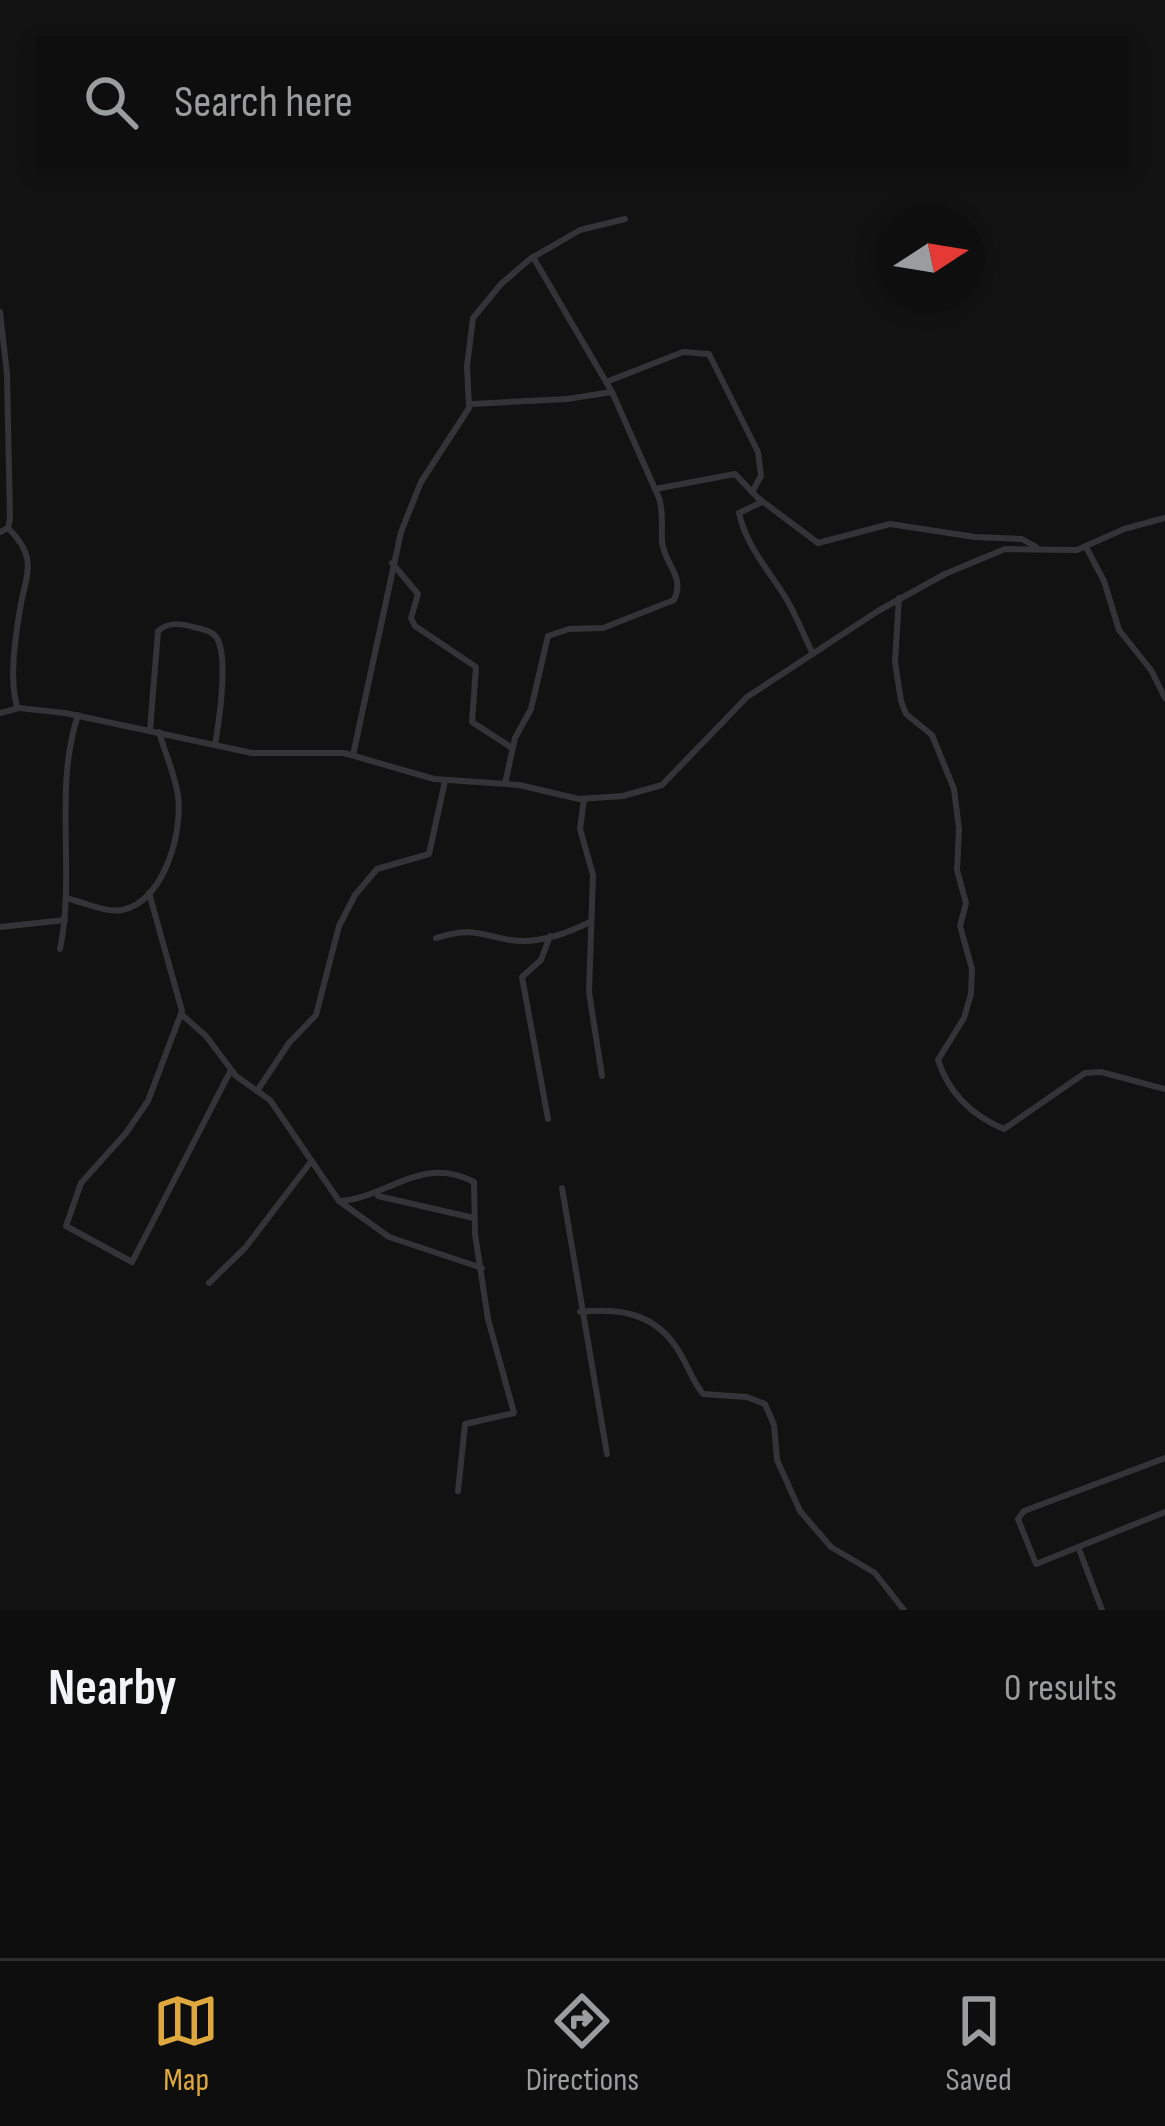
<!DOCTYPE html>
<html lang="en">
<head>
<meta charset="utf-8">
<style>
	:root { --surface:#0e0e0e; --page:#171717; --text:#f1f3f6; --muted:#9b9c9e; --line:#2e2e2e; --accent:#dea83f }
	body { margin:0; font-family:"Sofia Sans Condensed",sans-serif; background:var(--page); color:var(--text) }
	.compass { position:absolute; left:877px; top:204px; width:108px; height:108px; border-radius:50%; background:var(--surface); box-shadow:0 6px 18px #0003; rotate:78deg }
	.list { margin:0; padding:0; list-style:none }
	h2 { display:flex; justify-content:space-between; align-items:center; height:156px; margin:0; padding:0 48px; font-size:51px }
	h2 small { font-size:39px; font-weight:400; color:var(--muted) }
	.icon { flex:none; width:66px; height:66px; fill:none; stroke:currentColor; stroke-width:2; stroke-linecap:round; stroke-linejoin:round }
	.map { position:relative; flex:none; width:1165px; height:1610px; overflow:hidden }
	.search { position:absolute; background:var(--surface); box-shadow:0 6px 18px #0003; left:36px; right:36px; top:36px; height:132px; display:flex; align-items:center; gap:30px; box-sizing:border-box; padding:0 42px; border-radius:0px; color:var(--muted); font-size:45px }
	.sheet { height:348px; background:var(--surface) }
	nav { display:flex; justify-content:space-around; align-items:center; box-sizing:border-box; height:168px; border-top:3px solid var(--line); background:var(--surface); font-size:33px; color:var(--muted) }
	nav a { display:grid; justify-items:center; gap:6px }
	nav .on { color:var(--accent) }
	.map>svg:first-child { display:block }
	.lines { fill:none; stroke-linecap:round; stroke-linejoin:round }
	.minor { stroke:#343438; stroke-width:6 }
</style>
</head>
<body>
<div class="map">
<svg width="1165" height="1610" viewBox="0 0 1165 1610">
	<rect width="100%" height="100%" fill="#121213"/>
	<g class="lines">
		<g class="minor">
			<path d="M 0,312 L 7,374 L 10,519 L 8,528 L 0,532"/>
			<path d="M 606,382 L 683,352 L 709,354 L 758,452 L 761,476 L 752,492"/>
			<path d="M 472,404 L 567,399 L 612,392"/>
			<path d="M 655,489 L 735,474 L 758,498 L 818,543 L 890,524 L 975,537 L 1022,539 L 1036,547"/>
			<path d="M 762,502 L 739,513 C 747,548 769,570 787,600 C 797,617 804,636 813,654"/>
			<path d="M 8,528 C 39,559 26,573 20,609 C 15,639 9,678 17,707"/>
			<path d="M 1086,547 L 1104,581 L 1119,630 L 1151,670 L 1165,698"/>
			<path d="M 392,563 L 418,594 L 411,618 L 415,626 L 476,667 L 472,722 L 512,748"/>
			<path d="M 899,598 L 895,662 L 901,701 L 906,714 L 932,735 L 954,789 L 959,829 L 957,870 L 966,903 L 960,926 L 972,969 L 971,994 L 964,1018 L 938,1060 C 949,1094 973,1116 1004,1129 L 1085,1073 L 1101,1072 L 1165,1089"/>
			<path d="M 0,713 L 19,708 L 65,713 L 252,753 L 344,753 L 434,779 L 519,785 L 579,799 L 623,796 L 662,785 L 747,697 L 878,611 L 945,574 L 1005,549 L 1077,550 L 1124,529 L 1165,518"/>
			<path d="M 150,730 L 158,631 C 168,622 180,623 193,627 C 202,629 214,631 218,640 C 228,662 219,722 215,745"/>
			<path d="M 353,755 L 401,532 L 421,482 L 469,408 L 467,366 L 473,318 L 501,284 L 530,259 L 580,230 L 625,219"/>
			<path d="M 505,784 L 515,738 L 531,709 L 548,636 L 569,629 L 603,628 L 674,600 C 686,576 663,563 662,541 C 661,525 664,514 659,498 L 612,392 L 533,257"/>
			<path d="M 584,799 L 580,829 L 593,875 L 589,992 L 602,1076"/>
			<path d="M 149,893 L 182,1011 L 148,1101 L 126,1133 L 81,1183 L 66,1226 L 132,1262 L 231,1070"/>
			<path d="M 66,898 C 83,902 105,913 122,910 C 164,902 183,832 178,796 C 175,774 165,753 159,732"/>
			<path d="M 0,927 L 65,920"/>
			<path d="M 436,938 C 481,924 484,940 523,941 C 546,941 570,932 590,922"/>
			<path d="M 60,949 C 76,871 53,791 78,715"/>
			<path d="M 181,1014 L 206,1036 L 236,1076 L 270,1100 L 339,1201 L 389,1237 L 482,1268"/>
			<path d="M 257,1091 L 289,1043 L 316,1015 L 339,926 L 355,895 L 377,869 L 429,854 L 445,781"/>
			<path d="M 548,1119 L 522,977 L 541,960 L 550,936"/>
			<path d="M 562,1188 L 607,1454"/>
			<path d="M 378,1196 L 474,1218"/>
			<path d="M 339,1201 C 388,1198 421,1154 474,1182 L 475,1234 L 488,1319 L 514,1413 L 465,1424 L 458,1491"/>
			<path d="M 209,1283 L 245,1248 L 310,1163"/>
			<path d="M 580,1312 C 616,1308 651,1312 674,1344 C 686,1360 691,1379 703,1394 L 747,1397 L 765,1404 L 774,1425 L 777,1460 L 800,1511 L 831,1547 L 875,1573 L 904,1610"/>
			<path d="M 1165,1458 L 1024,1511 L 1018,1519 L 1036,1564 L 1165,1512"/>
			<path d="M 1079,1549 L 1102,1610"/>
		</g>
	</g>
</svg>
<svg class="compass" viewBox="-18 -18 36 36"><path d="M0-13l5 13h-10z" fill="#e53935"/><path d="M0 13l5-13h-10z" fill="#9b9c9e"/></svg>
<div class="search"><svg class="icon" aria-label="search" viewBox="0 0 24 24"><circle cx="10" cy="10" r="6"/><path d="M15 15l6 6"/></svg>Search here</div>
</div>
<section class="sheet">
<h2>Nearby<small>0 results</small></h2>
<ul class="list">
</ul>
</section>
<nav>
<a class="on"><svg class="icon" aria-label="map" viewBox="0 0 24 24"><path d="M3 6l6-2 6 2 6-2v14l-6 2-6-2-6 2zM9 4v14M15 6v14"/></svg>Map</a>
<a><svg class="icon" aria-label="directions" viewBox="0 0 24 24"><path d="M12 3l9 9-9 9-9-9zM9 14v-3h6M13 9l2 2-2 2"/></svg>Directions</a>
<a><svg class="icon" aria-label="saved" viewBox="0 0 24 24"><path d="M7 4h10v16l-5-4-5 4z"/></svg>Saved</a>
</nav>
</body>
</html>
